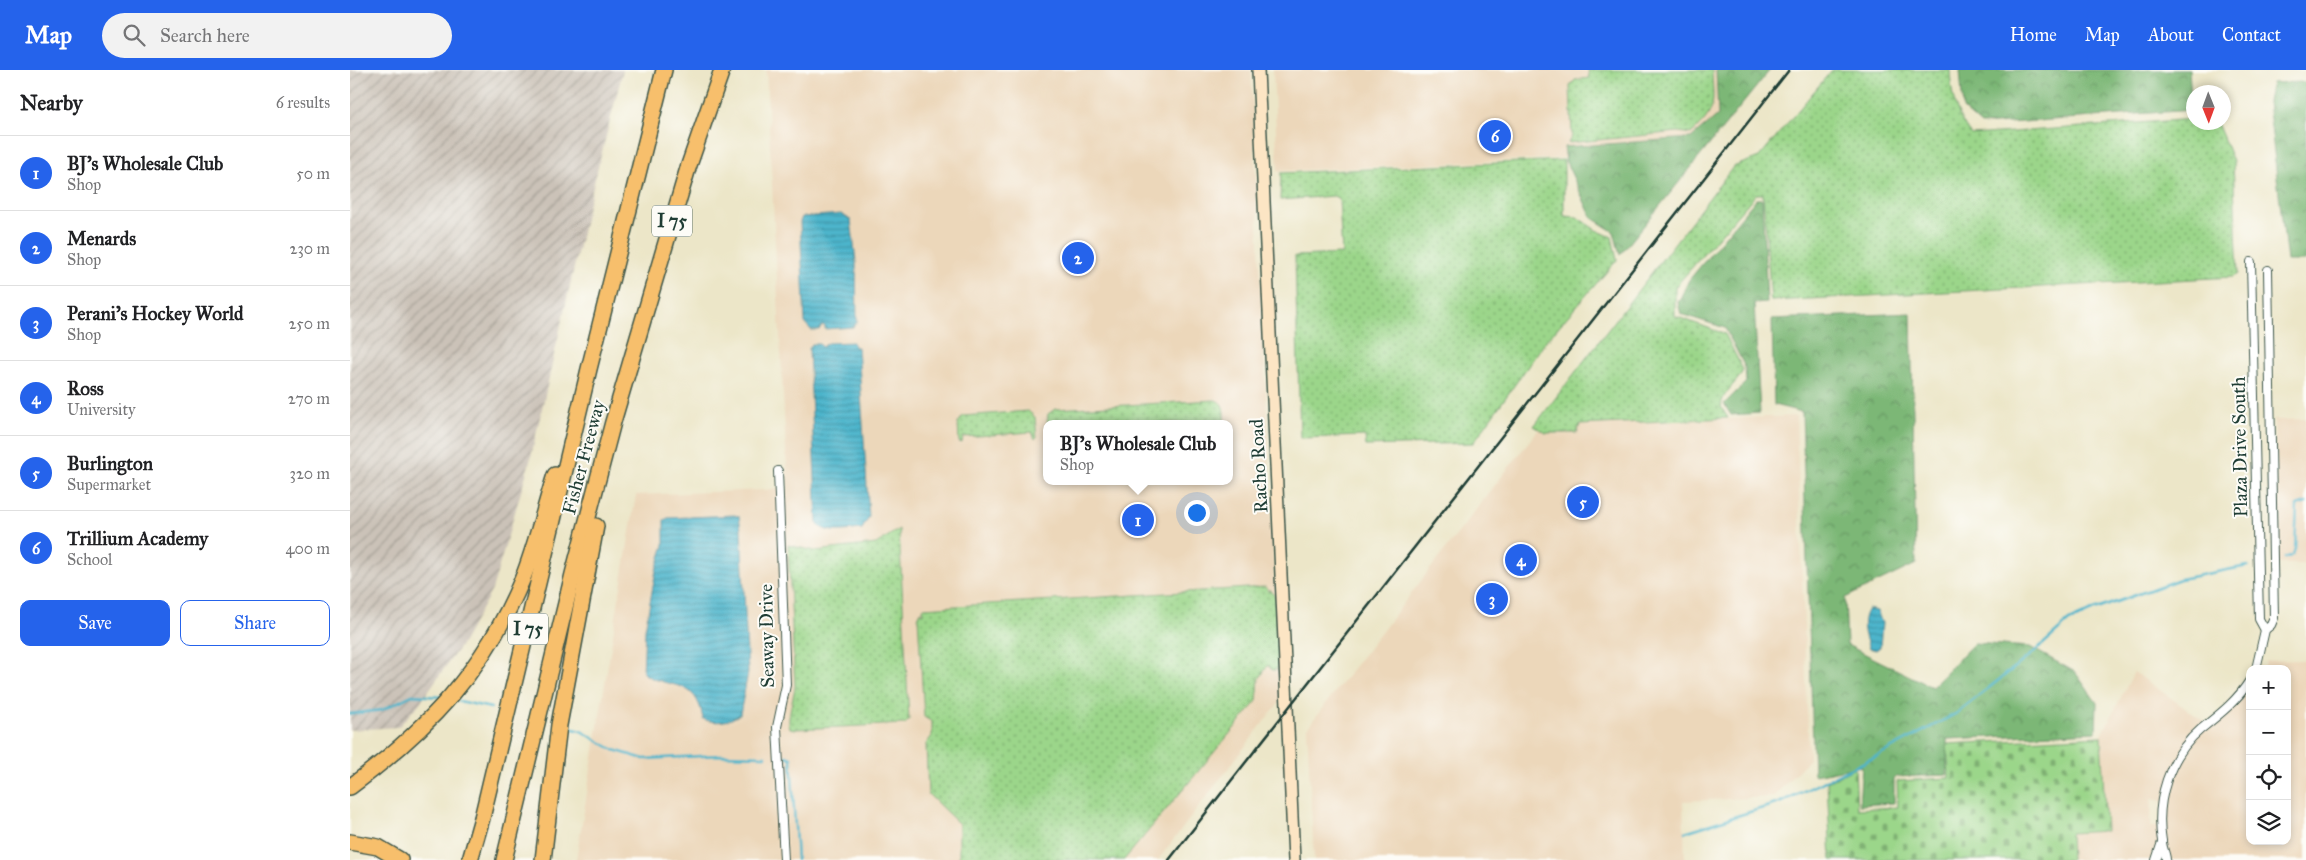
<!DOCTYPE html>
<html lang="en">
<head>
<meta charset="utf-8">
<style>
	:root { --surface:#fff; --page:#f2f2f2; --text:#202124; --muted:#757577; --line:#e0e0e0; --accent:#2563eb }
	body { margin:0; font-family:"IM FELL Great Primer",serif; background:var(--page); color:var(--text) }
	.controls { position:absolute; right:15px; bottom:15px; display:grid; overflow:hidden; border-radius:10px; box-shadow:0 2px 8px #0003 }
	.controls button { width:45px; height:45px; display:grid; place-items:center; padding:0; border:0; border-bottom:1px solid var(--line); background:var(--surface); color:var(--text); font:25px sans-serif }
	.compass { position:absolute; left:1836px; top:15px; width:45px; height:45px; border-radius:50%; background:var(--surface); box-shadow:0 2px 8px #0003; rotate:179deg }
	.you { position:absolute; left:846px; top:442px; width:18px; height:18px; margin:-12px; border:4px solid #fff; border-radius:50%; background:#1a73e8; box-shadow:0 0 0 8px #1a73e833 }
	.badge { display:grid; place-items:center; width:32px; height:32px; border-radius:50%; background:var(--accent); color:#fff; font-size:16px; font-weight:700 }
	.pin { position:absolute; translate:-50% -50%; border:2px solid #fff; box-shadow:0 1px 5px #0006 }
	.popup { position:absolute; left:693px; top:350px; width:190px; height:65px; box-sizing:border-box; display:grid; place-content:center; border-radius:10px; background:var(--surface); filter:drop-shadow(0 1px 4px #0005); font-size:16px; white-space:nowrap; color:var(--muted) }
	.popup b { font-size:19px; color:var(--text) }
	.popup::after { content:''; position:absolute; left:50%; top:100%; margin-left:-10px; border:10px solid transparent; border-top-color:var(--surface) }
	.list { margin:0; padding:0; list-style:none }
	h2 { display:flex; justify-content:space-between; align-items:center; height:65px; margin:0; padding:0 20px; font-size:21px }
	h2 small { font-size:16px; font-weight:400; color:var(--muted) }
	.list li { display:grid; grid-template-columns:32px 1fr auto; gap:15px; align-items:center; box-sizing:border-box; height:75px; padding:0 20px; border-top:1px solid var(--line) }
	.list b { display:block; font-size:19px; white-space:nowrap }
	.list p { margin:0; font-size:16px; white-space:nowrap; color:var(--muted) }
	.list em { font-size:16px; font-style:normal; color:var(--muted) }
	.actions { display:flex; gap:10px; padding:15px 20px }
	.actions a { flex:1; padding:11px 0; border:1px solid var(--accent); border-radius:10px; text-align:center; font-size:18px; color:var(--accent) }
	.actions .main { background:var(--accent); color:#fff }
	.icon { flex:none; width:28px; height:28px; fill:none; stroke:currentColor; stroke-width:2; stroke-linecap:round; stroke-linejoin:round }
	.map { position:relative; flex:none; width:1956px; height:790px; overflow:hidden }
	header { display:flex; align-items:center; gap:30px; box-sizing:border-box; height:70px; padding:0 25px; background:var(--accent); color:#fff }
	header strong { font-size:24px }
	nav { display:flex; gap:28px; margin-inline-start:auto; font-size:18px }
	.search { width:350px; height:45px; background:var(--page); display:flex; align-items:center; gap:12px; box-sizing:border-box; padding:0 18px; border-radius:28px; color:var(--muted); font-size:19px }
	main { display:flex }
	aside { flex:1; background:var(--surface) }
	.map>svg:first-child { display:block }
	.built { fill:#ecd7ba; fill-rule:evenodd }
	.industrial { fill:url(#industrial-furrows) }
	.grass { fill:url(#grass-dots); stroke:#5d8a5f }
	.forest { fill:url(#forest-crowns); stroke:#4e7a55 }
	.cemetery { fill:url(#cemetery-stones); stroke:#5d8a5f }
	.water { fill:url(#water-rules); stroke:#367980 }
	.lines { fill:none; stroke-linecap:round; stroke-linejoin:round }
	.stream { stroke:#4db5cc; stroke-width:2.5 }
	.street-casing { stroke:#3e564a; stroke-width:10 }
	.secondary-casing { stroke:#3e564a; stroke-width:14 }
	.highway-casing { stroke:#3e564a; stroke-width:18 }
	.street { stroke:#fff; stroke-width:8 }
	.secondary { stroke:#fce5c4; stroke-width:11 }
	.highway { stroke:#f7bf6c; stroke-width:15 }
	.rail { stroke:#1f3d34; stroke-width:2.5 }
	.labels { text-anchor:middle; stroke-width:4; stroke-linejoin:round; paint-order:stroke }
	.shield { fill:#fdfcf7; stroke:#62766e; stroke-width:1 }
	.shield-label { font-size:18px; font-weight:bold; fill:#1f3d34 }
	.street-label { font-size:19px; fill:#1f3d34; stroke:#fdfcf7 }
</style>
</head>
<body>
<header>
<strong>Map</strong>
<div class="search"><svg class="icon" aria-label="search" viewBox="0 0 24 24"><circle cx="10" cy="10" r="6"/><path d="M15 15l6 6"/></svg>Search here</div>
<nav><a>Home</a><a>Map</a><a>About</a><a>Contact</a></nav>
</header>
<main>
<aside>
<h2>Nearby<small>6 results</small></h2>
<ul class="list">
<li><span class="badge">1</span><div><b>BJ's Wholesale Club</b><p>Shop</p></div><em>50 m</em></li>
<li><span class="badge">2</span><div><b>Menards</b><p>Shop</p></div><em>230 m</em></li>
<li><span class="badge">3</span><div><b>Perani's Hockey World</b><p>Shop</p></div><em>250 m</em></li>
<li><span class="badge">4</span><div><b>Ross</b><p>University</p></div><em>270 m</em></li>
<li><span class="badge">5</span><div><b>Burlington</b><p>Supermarket</p></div><em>320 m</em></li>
<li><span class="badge">6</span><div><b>Trillium Academy</b><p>School</p></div><em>400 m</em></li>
</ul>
<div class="actions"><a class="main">Save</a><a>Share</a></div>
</aside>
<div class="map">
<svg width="1956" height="790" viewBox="0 0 1956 790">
	<defs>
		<pattern id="industrial-furrows" width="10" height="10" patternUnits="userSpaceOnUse" patternTransform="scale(1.25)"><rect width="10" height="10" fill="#cbc2b8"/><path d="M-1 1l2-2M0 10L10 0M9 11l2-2" fill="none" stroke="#a49f96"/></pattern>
		<pattern id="grass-dots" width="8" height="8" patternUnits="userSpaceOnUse" patternTransform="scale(1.25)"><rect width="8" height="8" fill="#9bd68a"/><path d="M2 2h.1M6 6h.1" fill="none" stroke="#7eaf72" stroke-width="1.8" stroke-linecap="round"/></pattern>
		<pattern id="forest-crowns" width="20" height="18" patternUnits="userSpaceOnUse" patternTransform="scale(1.25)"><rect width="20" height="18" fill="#7cb776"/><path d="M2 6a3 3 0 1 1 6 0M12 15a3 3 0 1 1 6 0" fill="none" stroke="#659662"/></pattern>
		<pattern id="cemetery-stones" width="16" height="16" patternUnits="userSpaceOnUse" patternTransform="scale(1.25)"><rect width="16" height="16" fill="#9bd68a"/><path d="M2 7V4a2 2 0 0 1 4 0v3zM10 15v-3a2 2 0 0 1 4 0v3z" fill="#7eaf72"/></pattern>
		<pattern id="water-rules" width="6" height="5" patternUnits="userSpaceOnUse" patternTransform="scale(1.25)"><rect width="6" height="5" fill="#4db5cc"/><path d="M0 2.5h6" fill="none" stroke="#3f94a6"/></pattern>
	</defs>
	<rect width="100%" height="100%" fill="#fdfcf7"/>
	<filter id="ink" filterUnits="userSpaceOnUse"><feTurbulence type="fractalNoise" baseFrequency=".02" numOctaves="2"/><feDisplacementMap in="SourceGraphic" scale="10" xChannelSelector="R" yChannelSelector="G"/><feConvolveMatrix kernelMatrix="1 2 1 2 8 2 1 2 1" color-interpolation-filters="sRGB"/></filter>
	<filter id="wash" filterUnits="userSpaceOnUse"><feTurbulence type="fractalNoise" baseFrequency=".0096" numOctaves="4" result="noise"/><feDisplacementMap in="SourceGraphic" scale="20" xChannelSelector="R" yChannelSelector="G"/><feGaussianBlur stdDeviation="1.12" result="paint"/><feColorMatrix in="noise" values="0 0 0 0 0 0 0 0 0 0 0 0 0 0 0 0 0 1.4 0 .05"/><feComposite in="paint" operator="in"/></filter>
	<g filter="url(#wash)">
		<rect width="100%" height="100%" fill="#ece6c8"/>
		<g class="built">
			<path d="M 416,0 L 901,0 L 930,631 L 808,790 L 226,790 L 286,425 L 438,419 ZM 697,354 L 879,354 L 879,411 L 697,411 Z"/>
			<path d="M 923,0 L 1375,0 L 1377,50 L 1350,82 L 928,101 Z"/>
			<path d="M 1446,346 L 1459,689 L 1423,727 L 1333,731 L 1335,790 L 964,790 L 957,658 L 1191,356 Z"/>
			<path d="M 1956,349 L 1956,494 L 1928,494 L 1924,350 Z"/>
			<path d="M 1956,590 L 1956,790 L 1721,790 L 1720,763 L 1756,761 L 1751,666 L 1784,602 L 1862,657 L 1874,649 L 1900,621 L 1900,771 L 1937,771 L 1937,599 L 1914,599 L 1916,591 ZM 1802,728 L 1817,733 L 1816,757 L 1801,757 Z"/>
		</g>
		<path class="industrial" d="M 0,0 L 273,0 L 238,136 L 180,391 L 142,520 L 113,572 L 69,634 L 48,657 L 0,660 Z"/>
		<g class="grass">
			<path d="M 1238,0 L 1362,0 C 1363,35 1368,39 1341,64 L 1328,62 L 1218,73 L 1222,66 L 1220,16 L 1225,10 L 1239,8 Z"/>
			<path d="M 1482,0 L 1600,0 C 1601,24 1606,46 1621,65 L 1843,49 L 1844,52 L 1867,53 L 1883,91 L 1888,204 L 1883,207 L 1421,231 L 1413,124 L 1406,124 L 1325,217 L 1325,246 L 1375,264 L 1393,300 C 1387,315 1372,321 1371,337 L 1378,348 L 1230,355 L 1227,363 L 1196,363 L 1184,356 L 1383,97 L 1409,87 Z"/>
			<path d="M 1214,90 L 1214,146 L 1227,147 L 1246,160 L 1262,167 L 1267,190 L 1196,271 L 1123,373 L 1016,376 L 1015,366 L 950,368 L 945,186 L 992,184 L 989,129 L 984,126 L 930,130 L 931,103 Z"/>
			<path d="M 865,330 C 876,333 874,344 874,354 L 855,352 L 697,354 L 698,344 L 705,339 Z"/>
			<path d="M 678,341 L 685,347 L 687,367 L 685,369 L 682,362 L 613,367 L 612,373 L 609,372 L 608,353 L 613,346 Z"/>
			<path d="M 549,459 L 559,650 L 555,654 L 446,659 L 440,658 C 436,649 444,627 445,616 L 438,475 L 465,481 L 526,474 Z"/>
			<path d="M 915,517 L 917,518 L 918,522 L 920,522 L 920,519 L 926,528 L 929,588 L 927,600 L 922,600 L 918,595 L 909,609 L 907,631 L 774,790 L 609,790 L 609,754 L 578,724 L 576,674 L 582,666 L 582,652 L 574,647 L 568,547 L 571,541 L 571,544 L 573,544 L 573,538 Z"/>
		</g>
		<g class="forest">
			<path d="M 1366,0 L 1420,0 L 1270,185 L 1264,162 L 1242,148 L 1216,92 L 1214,77 L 1341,68 L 1368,45 Z"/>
			<path d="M 1610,0 L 1839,0 L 1842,40 L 1631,55 L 1613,39 Z"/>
			<path d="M 1956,12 L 1956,191 L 1937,191 L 1918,32 L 1922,13 Z"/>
			<path d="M 1406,129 L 1412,129 L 1417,232 L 1404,233 L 1410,343 L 1381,345 L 1374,334 L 1396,312 L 1395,297 L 1375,258 L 1331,244 L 1328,233 L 1339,210 Z"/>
			<path d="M 1561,243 L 1566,494 L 1495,528 L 1497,575 L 1582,617 L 1624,573 L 1680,577 L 1725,602 L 1747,633 L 1746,662 L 1597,669 L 1597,705 L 1544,707 L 1544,733 L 1509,735 L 1512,696 L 1464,705 L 1452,342 L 1424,335 L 1422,249 Z"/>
		</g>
		<path class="cemetery" d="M 1751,666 L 1756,761 L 1720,763 L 1721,790 L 1481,790 L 1477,712 L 1505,698 L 1507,739 L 1548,737 L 1547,711 L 1599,708 L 1597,674 Z"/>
		<g class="water">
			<path d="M 491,144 L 501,150 L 506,191 L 507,252 L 503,257 L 475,259 L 475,256 L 472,255 L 469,260 L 461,260 L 455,253 L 450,152 L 452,147 Z"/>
			<path d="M 503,272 L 504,277 L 508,277 L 519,447 L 512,459 C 499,460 475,466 467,453 L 459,279 L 462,274 L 469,274 L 473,277 L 477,273 Z"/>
			<path d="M 384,445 L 389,446 L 391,459 L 398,603 L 390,644 C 379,652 366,654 353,649 C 346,606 320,621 293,603 L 295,559 L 306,500 L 314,475 L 314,450 L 318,448 Z"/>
			<path d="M 1518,539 L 1527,541 L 1532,553 L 1530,577 L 1526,580 L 1519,578 C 1514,565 1510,551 1518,539 Z"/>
		</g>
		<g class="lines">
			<g class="stream">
				<path d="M 1935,488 L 1943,485 L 1945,478 L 1947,436 L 1956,433"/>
				<path d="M 109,631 L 141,638"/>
				<path d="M 0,644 L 32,640 L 62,625 L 92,627"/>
				<path d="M 220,658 L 231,661 L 264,680 L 294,689 L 371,685 L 415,686"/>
				<path d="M 436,686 L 441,688 L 447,790"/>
				<path d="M 1335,762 L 1429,733 L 1527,686 L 1607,643 L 1683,583 L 1719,551 L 1744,540 L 1830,509 L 1898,496"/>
			</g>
		</g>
	</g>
	<g filter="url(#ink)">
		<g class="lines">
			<g class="street-casing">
				<g id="street">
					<path d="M 1901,192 L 1909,549 L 1915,560"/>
					<path d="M 428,401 L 436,615 L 427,657 L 434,790"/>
					<path d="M 1906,599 L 1915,560 L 1921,555 L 1924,548 L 1918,200"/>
					<path d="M 1806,790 L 1812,772"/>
					<path d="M 1816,790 C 1816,784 1812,778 1812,771 C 1805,731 1819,686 1851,659 C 1870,644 1887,631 1900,610"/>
				</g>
			</g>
			<g class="secondary-casing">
				<path id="secondary" d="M 908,0 L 944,790"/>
			</g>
			<g class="highway-casing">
				<g id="highway">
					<path d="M 0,717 C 78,659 134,601 172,510 C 186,476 194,439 205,405"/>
					<path d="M 0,772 L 28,777 L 50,790"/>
					<path d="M 120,790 L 132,748 L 239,299 L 314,0"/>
					<path d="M 154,790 L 223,504 L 263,352 L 338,98 L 372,0"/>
					<path d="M 193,790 L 209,655 L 246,456"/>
				</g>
			</g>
			<use href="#street" class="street"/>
			<use href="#secondary" class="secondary"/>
			<use href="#highway" class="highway"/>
			<path class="rail" d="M 819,790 L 1439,0"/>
		</g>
	</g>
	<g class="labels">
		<g class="shield">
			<rect x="302" y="135.5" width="40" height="31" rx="4"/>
			<rect x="158" y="543.5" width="40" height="31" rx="4"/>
		</g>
		<g class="shield-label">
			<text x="322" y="157">I 75</text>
			<text x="178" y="565">I 75</text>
		</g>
		<g class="street-label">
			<text transform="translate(1889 377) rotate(-91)" y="7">Plaza Drive South</text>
			<text transform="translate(233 387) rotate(-75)" y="7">Fisher Freeway</text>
			<text transform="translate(908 396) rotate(-93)" y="7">Racho Road</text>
			<text transform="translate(416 566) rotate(-91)" y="7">Seaway Drive</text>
		</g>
	</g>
</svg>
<div class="controls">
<button>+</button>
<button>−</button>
<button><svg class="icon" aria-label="locate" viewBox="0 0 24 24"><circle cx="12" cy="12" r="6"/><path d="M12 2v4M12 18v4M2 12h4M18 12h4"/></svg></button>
<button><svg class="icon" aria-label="layers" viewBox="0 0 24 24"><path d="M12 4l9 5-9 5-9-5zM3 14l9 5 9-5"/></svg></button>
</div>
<svg class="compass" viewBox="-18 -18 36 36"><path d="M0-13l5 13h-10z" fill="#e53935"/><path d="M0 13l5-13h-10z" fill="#757577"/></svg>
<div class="you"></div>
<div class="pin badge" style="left:788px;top:450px">1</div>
<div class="popup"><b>BJ's Wholesale Club</b>Shop</div>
<div class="pin badge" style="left:728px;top:188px">2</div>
<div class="pin badge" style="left:1142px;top:529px">3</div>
<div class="pin badge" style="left:1171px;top:490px">4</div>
<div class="pin badge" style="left:1233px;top:432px">5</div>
<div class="pin badge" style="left:1145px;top:66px">6</div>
</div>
</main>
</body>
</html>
